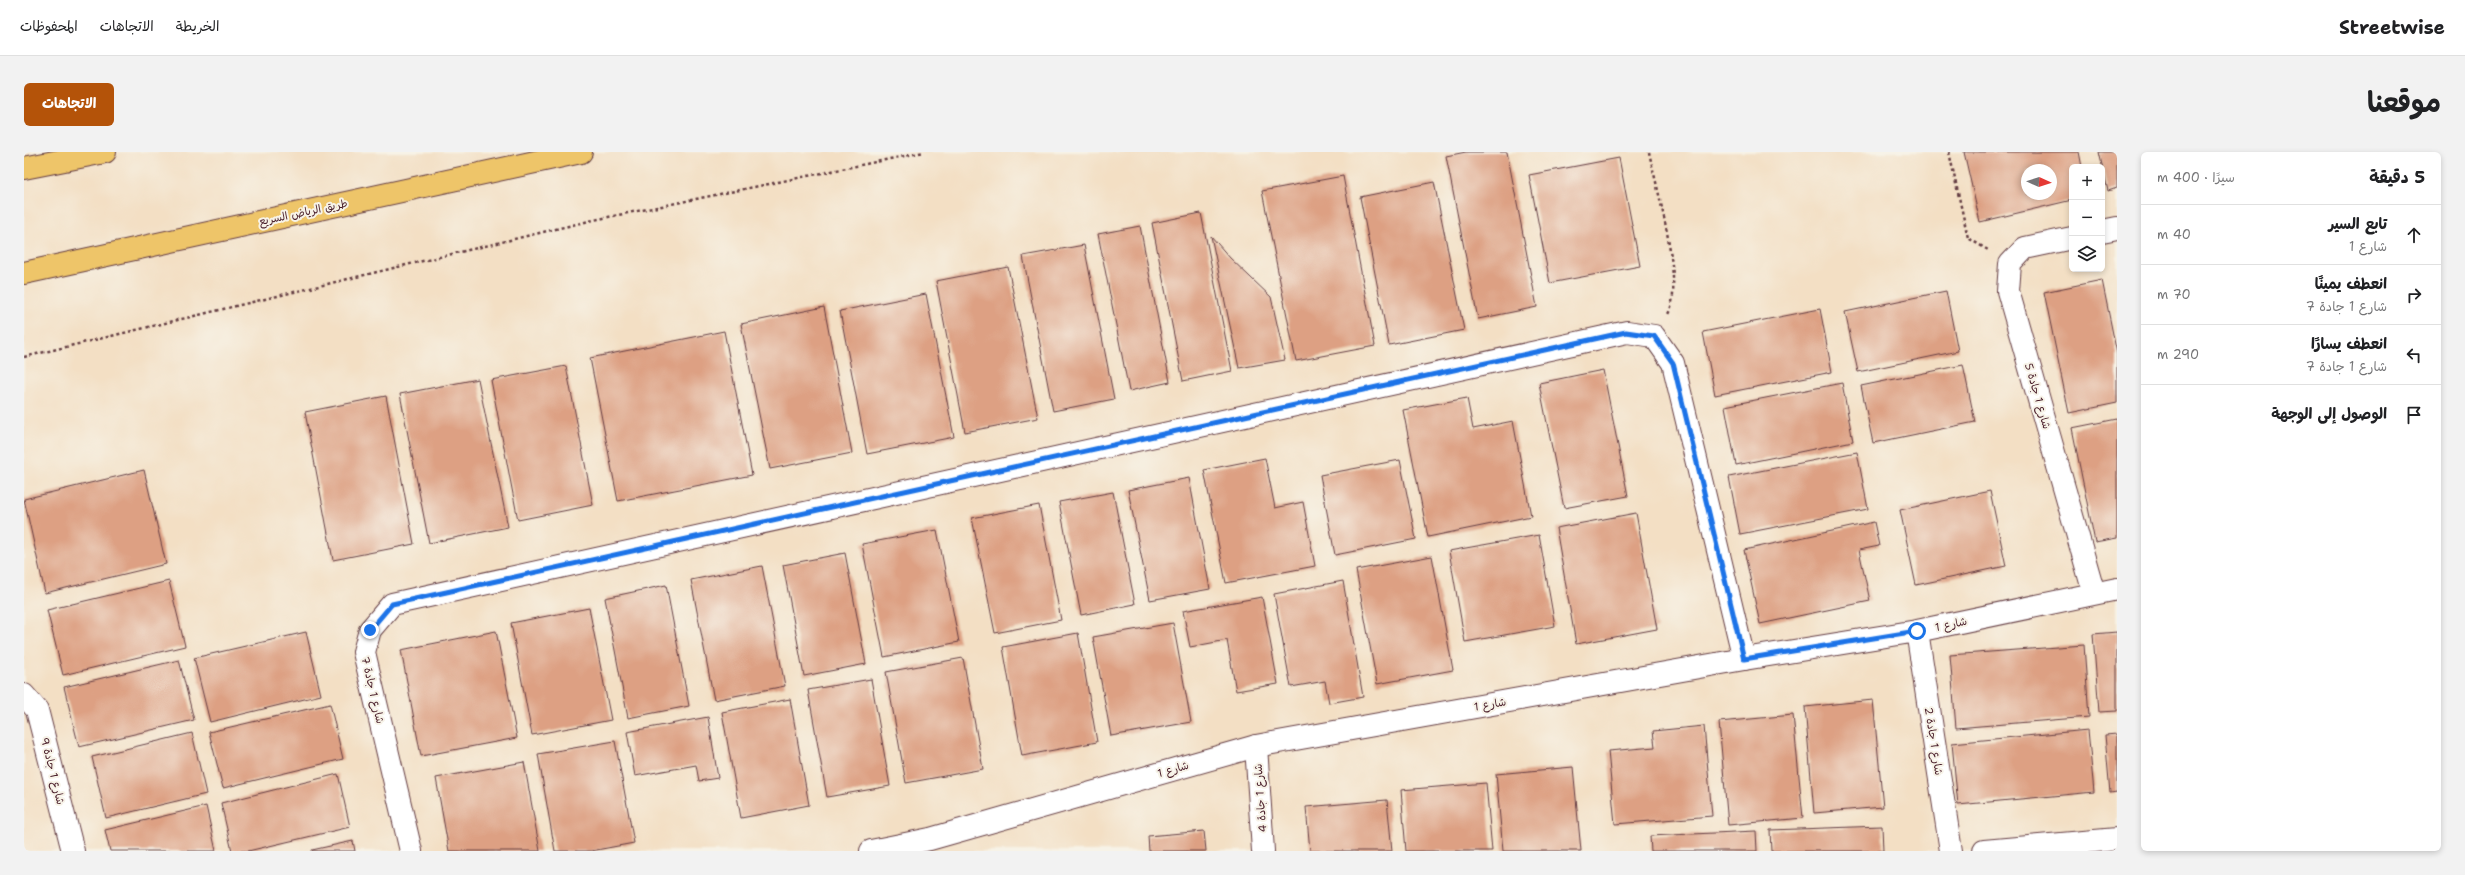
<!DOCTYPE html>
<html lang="ar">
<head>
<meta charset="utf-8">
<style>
	:root { --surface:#fff; --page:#f2f2f2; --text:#202124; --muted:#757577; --line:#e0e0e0; --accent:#b45309 }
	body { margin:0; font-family:"Shantell Sans","Playpen Sans Arabic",sans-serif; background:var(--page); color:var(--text); direction:rtl }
	.controls { position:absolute; right:12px; top:12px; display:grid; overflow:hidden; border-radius:6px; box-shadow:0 2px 6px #0003 }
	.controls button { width:36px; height:36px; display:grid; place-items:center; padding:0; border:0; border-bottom:1px solid var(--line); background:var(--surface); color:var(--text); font:20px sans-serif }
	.compass { position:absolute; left:1997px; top:12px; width:36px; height:36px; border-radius:50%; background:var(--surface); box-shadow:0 2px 6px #0003; rotate:93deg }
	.stop { position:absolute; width:12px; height:12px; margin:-9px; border:3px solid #1a73e8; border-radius:50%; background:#fff }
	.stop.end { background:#1a73e8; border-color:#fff; box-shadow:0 1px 4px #0008 }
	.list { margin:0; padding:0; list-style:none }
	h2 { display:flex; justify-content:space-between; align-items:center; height:52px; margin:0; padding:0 16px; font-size:17px }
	h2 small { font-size:13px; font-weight:400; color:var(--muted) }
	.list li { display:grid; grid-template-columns:26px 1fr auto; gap:12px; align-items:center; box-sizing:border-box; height:60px; padding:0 16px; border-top:1px solid var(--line) }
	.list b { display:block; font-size:15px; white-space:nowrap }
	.list p { margin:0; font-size:13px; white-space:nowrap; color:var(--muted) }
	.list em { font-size:13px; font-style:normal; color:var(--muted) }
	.icon { flex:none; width:22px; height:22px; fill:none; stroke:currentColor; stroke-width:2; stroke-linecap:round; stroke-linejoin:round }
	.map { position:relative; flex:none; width:2093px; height:699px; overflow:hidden; direction:ltr; border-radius:6px }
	header { display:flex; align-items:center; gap:24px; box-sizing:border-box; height:56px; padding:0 20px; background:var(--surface); border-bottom:1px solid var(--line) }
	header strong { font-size:19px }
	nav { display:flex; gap:22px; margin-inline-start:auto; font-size:14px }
	.intro { display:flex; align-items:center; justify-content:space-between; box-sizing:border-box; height:96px; padding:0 24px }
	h1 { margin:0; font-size:28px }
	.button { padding:10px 18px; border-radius:6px; background:var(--accent); color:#fff; font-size:14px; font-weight:700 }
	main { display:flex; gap:24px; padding:0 24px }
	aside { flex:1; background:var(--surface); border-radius:6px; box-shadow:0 2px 6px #0003 }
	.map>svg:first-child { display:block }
	.building { fill:#dda083; fill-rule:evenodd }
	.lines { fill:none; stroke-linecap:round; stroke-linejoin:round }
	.minor-casing { stroke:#633c42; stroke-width:24 }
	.highway-casing { stroke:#633c42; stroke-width:24 }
	.path { stroke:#633c42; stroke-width:2.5; stroke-dasharray:3 3; stroke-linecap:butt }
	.minor { stroke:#fff; stroke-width:22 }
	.highway { stroke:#eec569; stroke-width:22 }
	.route { stroke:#1a73e8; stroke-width:5 }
	.labels { text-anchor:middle; stroke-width:4; stroke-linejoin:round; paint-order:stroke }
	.street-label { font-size:11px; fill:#4a1f2b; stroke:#f7f3e8 }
</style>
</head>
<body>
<header>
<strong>Streetwise</strong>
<nav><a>الخريطة</a><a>الاتجاهات</a><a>المحفوظات</a></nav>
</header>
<div class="intro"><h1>موقعنا</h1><a class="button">الاتجاهات</a></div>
<main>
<aside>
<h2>5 دقيقة<small>سيرًا · 400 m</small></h2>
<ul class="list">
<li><svg class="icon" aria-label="ahead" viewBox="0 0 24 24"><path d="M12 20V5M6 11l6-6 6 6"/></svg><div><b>تابع السير</b><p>شارع 1</p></div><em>40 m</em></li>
<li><svg class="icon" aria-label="right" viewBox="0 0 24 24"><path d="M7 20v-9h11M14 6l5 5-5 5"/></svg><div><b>انعطف يمينًا</b><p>شارع 1 جادة 7</p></div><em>70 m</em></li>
<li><svg class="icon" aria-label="left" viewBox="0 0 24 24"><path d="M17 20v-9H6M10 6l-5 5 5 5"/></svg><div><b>انعطف يسارًا</b><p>شارع 1 جادة 7</p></div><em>290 m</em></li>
<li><svg class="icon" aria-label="arrive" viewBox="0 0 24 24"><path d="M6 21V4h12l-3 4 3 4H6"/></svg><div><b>الوصول إلى الوجهة</b></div></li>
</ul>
</aside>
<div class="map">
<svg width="2093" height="699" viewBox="0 0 2093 699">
	<rect width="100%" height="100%" fill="#f7f3e8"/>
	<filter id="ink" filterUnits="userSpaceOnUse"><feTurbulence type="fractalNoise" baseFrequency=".025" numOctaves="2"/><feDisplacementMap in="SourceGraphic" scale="8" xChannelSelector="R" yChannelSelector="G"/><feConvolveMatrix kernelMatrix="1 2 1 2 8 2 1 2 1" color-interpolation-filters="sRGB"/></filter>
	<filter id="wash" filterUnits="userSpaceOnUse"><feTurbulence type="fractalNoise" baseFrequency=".012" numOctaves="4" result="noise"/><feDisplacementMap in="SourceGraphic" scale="16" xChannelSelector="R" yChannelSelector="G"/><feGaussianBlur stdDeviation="0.9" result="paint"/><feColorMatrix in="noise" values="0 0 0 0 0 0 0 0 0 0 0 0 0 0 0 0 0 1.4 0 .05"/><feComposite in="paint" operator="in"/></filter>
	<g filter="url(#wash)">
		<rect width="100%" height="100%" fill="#f3dfc4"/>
		<g id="blocks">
			<g class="building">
				<path d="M 1442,0 L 1483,0 L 1513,155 L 1454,167 L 1422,4 Z"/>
				<path d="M 1940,0 L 2055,0 L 2058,15 L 2048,15 L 2048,48 L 1956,70 ZM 2003,18 L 2027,18 L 2027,42 L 2003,42 Z"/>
				<path d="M 2075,0 L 2093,0 L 2093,36 L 2084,39 Z"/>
				<path d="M 1595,6 L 1616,114 L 1526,131 L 1505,23 Z"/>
				<path d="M 1319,24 L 1351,194 L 1272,209 L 1238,39 Z"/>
				<path d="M 1410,30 L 1440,178 L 1365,193 L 1336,45 Z"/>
				<path d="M 1177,61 L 1208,219 L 1159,229 L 1128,71 Z"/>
				<path d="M 1116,74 L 1146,230 L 1105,239 L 1074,82 Z"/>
				<path d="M 1187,84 L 1206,106 L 1247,145 L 1261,208 L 1215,216 Z"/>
				<path d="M 1060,93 L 1090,247 L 1029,259 L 999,104 Z"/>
				<path d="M 984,115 L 1014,266 L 941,280 L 912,129 Z"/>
				<path d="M 2078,128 L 2093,202 L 2093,251 L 2045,261 L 2020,140 Z"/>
				<path d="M 1922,139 L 1934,199 L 1834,220 L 1821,160 Z"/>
				<path d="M 902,142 L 930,285 L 843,302 L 816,159 Z"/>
				<path d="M 800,155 L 828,301 L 746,317 L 717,172 Z"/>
				<path d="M 1796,157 L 1808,220 L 1691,243 L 1679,180 Z"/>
				<path d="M 700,179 L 728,323 L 594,349 L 566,206 Z"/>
				<path d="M 1939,213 L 1951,270 L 1849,291 L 1837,234 Z"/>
				<path d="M 542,214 L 569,353 L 494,368 L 467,228 Z"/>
				<path d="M 1579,218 L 1604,344 L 1540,356 L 1515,231 Z"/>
				<path d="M 454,227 L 484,375 L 405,391 L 376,242 Z"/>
				<path d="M 1818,231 L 1829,289 L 1712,313 L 1701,254 Z"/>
				<path d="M 362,244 L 390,392 L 309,408 L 281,260 Z"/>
				<path d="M 1443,246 L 1449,277 L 1489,269 L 1507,364 L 1404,385 L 1379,258 Z"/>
				<path d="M 2093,267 L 2093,386 L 2071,390 L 2048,276 Z"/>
				<path d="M 1833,300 L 1844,357 L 1716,382 L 1705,325 Z"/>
				<path d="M 1241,306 L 1251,356 L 1279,350 L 1291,414 L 1202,431 L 1180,318 Z"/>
				<path d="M 1376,308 L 1392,387 L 1311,403 L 1296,323 Z"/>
				<path d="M 120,318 L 142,412 L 21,441 L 0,347 Z"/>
				<path d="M 1165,326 L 1186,437 L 1126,448 L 1104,338 Z"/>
				<path d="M 1966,339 L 1982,414 L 1892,433 L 1876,358 Z"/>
				<path d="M 1089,340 L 1111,452 L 1057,463 L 1035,350 Z"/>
				<path d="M 1015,353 L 1037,468 L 971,481 L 948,366 Z"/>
				<path d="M 1612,361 L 1633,477 L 1552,492 L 1532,376 Z"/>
				<path d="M 1850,370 L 1855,394 L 1835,398 L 1846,449 L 1736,472 L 1720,398 Z"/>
				<path d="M 913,378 L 935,490 L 860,505 L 838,392 Z"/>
				<path d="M 1515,383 L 1531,474 L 1441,490 L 1425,399 Z"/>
				<path d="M 821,401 L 842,512 L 780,524 L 759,413 Z"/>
				<path d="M 1408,404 L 1429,518 L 1353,532 L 1332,418 Z"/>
				<path d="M 738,414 L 761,534 L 690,548 L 667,428 Z"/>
				<path d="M 145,429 L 161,494 L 39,523 L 23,458 Z"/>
				<path d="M 1319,429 L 1339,545 L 1305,551 L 1301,529 L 1267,535 L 1250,442 Z"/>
				<path d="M 642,433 L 665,554 L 604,566 L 581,446 Z"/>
				<path d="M 1238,445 L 1254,532 L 1212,539 L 1203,488 L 1166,495 L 1159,459 Z"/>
				<path d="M 565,456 L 587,568 L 508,583 L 487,471 Z"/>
				<path d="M 1149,471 L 1167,570 L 1087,584 L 1069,485 Z"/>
				<path d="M 472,479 L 493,586 L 397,604 L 377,498 Z"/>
				<path d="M 282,480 L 297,543 L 186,570 L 170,506 Z"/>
				<path d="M 2093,480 L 2093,559 L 2075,560 L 2069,482 Z"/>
				<path d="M 1054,481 L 1073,590 L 998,604 L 979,495 Z"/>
				<path d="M 2060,493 L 2065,565 L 1932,576 L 1926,503 Z"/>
				<path d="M 939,506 L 959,617 L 882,631 L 862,520 Z"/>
				<path d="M 155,508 L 170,568 L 55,595 L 40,535 Z"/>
				<path d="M 847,527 L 866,634 L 803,645 L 784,538 Z"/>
				<path d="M 766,547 L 785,653 L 717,666 L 698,560 Z"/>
				<path d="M 1849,548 L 1859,655 L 1790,661 L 1781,555 Z"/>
				<path d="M 306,552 L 319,607 L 199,636 L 185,580 Z"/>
				<path d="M 1769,563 L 1779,666 L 1704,673 L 1695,570 Z"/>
				<path d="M 684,565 L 694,626 L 675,629 L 672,613 L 611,624 L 603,580 Z"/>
				<path d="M 1680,574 L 1688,664 L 1591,672 L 1584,599 L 1631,595 L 1629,579 Z"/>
				<path d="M 2064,578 L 2070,640 L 1934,653 L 1928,591 Z"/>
				<path d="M 168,581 L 182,642 L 82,666 L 68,605 Z"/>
				<path d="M 2093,582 L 2093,640 L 2086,641 L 2081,583 Z"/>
				<path d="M 591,589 L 610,691 L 567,699 L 531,699 L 514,602 Z"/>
				<path d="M 500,610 L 516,699 L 425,699 L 412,626 Z"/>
				<path d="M 1549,615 L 1557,699 L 1479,699 L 1472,622 Z"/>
				<path d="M 314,622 L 326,675 L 224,699 L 208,699 L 197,651 Z"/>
				<path d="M 1462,631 L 1468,699 L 1382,699 L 1377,638 Z"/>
				<path d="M 1363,648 L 1368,699 L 1286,699 L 1282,655 Z"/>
				<path d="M 182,654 L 192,699 L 86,699 L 81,678 Z"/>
				<path d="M 1858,674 L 1859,699 L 1747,699 L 1746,678 Z"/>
				<path d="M 1180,679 L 1182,699 L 1125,699 L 1124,684 Z"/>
				<path d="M 1732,679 L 1733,699 L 1627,699 L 1626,684 Z"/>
				<path d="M 329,689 L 331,699 L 288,699 L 288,698 Z"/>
			</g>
		</g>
	</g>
	<g filter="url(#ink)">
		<use href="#blocks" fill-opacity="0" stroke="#633c42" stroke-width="1"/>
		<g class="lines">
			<g class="minor-casing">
				<g id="minor">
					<path d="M 2078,79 L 2093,76"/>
					<path d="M 2048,86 L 2001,96 L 1986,112 L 1984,139 L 2070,441"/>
					<path d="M 1893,479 L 1927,699"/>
					<path d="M 0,543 L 13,558 L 49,699"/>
					<path d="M 1232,594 L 1239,699"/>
					<path d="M 387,699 L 340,500 L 346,478 L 368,452 L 1603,180 L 1630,184 L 1649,211 L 1720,507"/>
					<path d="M 847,699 L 906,687 L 1232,594 L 1720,507 L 1893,479 L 2093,437"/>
					<path d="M 1960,699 L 2093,687"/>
				</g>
			</g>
			<g class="highway-casing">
				<g id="highway">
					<path d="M 0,16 L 81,0"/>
					<path d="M 0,121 L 557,0"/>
				</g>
			</g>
			<g class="path">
				<path d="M 1625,0 C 1632,34 1661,134 1644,162"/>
				<path d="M 1925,0 L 1944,86 L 1964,98"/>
				<path d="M 0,205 L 565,69 L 900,0"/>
			</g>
			<use href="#minor" class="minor"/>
			<use href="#highway" class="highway"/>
		</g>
	</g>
	<g class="lines" filter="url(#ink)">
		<path class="route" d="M 346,478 L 368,452 L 1602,180 L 1630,184 L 1649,211 L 1720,507 L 1893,479"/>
	</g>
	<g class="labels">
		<g class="street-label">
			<text transform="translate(279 60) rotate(-12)" y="4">طريق الرياض السريع</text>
			<text transform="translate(2014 244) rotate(74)" y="4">شارع 1 جادة 5</text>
			<text transform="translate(1927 472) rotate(-12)" y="4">شارع 1</text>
			<text transform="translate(349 538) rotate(77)" y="4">شارع 1 جادة 7</text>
			<text transform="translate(1466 552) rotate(-10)" y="4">شارع 1</text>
			<text transform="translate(1910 589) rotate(81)" y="4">شارع 1 جادة 2</text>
			<text transform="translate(1149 617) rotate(-16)" y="4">شارع 1</text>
			<text transform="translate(29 619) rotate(76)" y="4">شارع 1 جادة 9</text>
			<text transform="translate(1236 646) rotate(-94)" y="4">شارع 1 جادة 4</text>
		</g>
	</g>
</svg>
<div class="controls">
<button>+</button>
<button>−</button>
<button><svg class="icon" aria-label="layers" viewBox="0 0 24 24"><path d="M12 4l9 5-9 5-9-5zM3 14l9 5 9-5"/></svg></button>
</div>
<svg class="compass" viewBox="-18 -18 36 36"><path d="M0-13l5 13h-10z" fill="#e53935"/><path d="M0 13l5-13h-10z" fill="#757577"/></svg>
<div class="stop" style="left:1893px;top:479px"></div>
<div class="stop end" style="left:346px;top:478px"></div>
</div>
</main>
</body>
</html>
